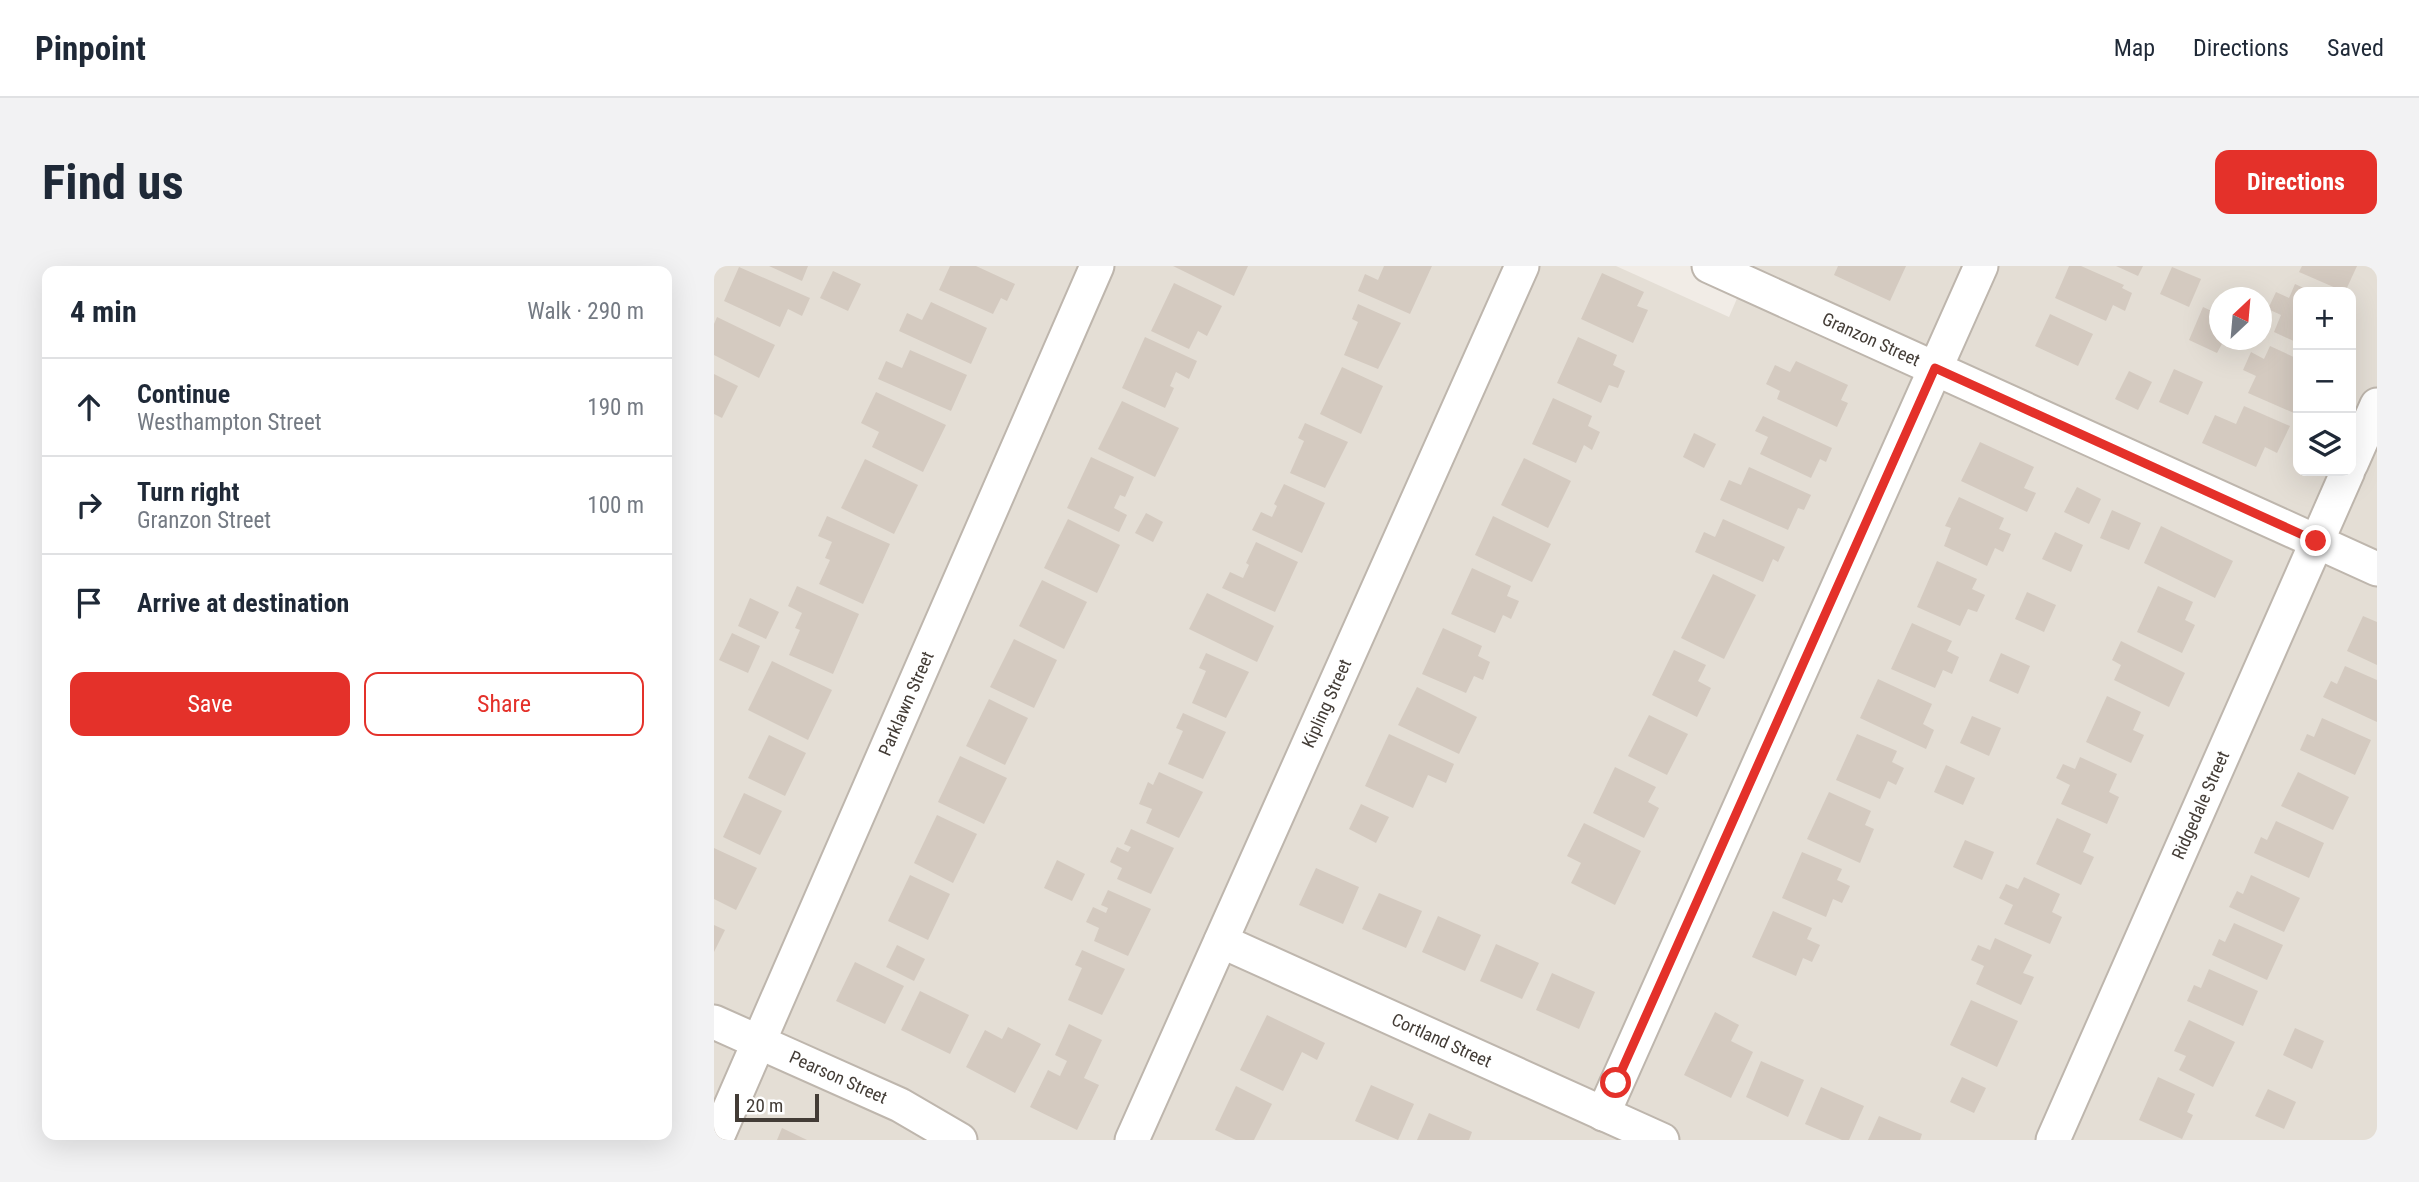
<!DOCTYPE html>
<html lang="en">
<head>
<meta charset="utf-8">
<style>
	:root { --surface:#fff; --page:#f2f2f3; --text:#1f2937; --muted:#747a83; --line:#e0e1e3; --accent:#e4312a }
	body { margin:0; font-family:"Roboto Condensed",sans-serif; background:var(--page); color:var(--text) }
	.controls { position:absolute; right:21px; top:21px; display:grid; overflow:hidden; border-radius:14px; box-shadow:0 7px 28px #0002 }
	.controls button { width:63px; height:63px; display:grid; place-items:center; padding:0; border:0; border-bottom:2px solid var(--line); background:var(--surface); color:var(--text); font:35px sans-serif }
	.compass { position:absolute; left:1495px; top:21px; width:63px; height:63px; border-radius:50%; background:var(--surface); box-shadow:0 7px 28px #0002; rotate:26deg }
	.scale { position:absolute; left:21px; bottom:18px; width:84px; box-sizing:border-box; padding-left:7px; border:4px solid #433c36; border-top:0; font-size:19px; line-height:24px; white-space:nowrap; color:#433c36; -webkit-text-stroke:5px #fff; paint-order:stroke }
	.stop { position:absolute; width:21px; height:21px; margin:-16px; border:5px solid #e4312a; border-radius:50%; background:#fff }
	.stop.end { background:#e4312a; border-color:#fff; box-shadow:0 2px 7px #0008 }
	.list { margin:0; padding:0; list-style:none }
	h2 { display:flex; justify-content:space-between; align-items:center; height:91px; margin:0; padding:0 28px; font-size:30px }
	h2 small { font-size:23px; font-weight:400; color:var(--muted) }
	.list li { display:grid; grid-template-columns:46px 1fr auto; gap:21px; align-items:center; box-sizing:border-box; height:98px; padding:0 28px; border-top:2px solid var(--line) }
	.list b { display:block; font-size:26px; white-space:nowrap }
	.list p { margin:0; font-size:23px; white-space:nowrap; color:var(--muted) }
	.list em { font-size:23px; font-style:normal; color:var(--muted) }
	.actions { display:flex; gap:14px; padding:21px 28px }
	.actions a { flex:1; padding:16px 0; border:2px solid var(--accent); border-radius:14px; text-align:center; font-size:24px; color:var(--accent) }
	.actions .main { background:var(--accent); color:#fff }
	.icon { flex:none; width:38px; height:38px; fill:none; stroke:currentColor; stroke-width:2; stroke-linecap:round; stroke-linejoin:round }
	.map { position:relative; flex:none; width:1663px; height:874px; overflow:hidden; border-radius:14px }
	header { display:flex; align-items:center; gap:42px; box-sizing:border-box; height:98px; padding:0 35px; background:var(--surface); border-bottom:2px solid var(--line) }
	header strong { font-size:33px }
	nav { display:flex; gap:38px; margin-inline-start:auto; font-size:24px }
	.intro { display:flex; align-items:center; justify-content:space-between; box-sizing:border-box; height:168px; padding:0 42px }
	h1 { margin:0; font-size:49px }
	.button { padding:18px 32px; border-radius:14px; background:var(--accent); color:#fff; font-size:24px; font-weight:700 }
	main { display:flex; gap:42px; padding:0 42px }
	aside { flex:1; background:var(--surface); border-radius:14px; box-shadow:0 7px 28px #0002 }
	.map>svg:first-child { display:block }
	.residential { fill:#e4ded5; fill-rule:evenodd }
	.building { fill:#d4cac0 }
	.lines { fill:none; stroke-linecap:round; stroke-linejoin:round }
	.minor-casing { stroke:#beb6ad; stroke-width:37 }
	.minor { stroke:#fff; stroke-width:33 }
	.route { stroke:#e4312a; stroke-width:9 }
	.labels { text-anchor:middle; stroke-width:6; stroke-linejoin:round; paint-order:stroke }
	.street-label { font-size:18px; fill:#433c36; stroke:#fff }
</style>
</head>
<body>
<header>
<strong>Pinpoint</strong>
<nav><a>Map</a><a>Directions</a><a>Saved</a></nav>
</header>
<div class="intro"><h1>Find us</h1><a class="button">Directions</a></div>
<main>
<aside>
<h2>4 min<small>Walk · 290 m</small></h2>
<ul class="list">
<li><svg class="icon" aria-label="ahead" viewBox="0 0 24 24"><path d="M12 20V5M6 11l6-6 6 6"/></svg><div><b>Continue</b><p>Westhampton Street</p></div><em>190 m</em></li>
<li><svg class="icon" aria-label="right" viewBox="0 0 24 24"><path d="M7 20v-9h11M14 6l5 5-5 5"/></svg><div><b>Turn right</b><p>Granzon Street</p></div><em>100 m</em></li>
<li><svg class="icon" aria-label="arrive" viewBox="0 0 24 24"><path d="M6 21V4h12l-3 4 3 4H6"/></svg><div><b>Arrive at destination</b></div></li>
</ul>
<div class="actions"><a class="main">Save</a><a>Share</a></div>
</aside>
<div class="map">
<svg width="1663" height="874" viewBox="0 0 1663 874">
	<rect width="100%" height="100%" fill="#f1ece6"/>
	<path class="residential" d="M 0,0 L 902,0 L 1015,51 L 1037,0 L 1663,0 L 1663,874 L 0,874 ZM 1584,26 L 1637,26 L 1637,205 L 1584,205 ZM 1506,32 L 1548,32 L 1548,74 L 1506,74 Z"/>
	<g class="building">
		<path d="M 55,0 L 94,0 L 88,15 Z"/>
		<path d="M 236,0 L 262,0 L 301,18 L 293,35 L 287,32 L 279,48 L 225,24 Z"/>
		<path d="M 459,0 L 534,0 L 520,30 Z"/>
		<path d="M 670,0 L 718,0 L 696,48 L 644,25 L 651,8 L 664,14 Z"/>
		<path d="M 1124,0 L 1192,0 L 1176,35 L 1120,9 Z"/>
		<path d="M 1355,0 L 1367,0 L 1410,19 L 1408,22 L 1418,27 L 1411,45 L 1399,39 L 1392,55 L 1341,32 Z"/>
		<path d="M 1402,0 L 1429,0 L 1424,10 Z"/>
		<path d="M 1588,0 L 1643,0 L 1631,26 L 1585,6 Z"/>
		<path d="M 25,1 L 96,32 L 88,50 L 74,43 L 66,61 L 10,35 Z"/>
		<path d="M 1458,1 L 1487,13 L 1475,41 L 1446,28 Z"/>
		<path d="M 119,5 L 147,18 L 134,45 L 106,32 Z"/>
		<path d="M 888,7 L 930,26 L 923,40 L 934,44 L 919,77 L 867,53 Z"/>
		<path d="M 460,17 L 508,40 L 493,70 L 484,65 L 475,83 L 437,65 Z"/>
		<path d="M 1581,18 L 1598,26 L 1584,26 L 1584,77 L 1560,66 L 1567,49 L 1554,43 L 1562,26 L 1575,32 Z"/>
		<path d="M 217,36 L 273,62 L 257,98 L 185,65 L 193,47 L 208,54 Z"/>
		<path d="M 644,38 L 687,57 L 664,103 L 630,89 L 644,56 L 638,53 Z"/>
		<path d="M 1489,41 L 1506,49 L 1506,74 L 1510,74 L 1503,87 L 1475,74 Z"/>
		<path d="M 1336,48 L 1379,68 L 1364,100 L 1321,80 Z"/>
		<path d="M 3,51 L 61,79 L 45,112 L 0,89 L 0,58 Z"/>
		<path d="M 431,71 L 483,95 L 475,113 L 462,106 L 456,120 L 460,122 L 451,142 L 408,122 Z"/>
		<path d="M 864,71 L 903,89 L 899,99 L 911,105 L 904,122 L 895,119 L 887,137 L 843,117 Z"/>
		<path d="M 1556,80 L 1584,93 L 1584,106 L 1580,114 L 1584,116 L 1584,138 L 1580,147 L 1534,127 L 1542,110 L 1529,104 L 1537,86 L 1550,93 Z"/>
		<path d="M 196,84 L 253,109 L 237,145 L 164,113 L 172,95 L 188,102 Z"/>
		<path d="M 1082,95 L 1134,119 L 1127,134 L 1134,137 L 1123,161 L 1063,133 L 1066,125 L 1052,118 L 1061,99 L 1076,106 Z"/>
		<path d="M 628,101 L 669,120 L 647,168 L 606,148 Z"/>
		<path d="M 1460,103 L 1489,116 L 1474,149 L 1445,136 Z"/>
		<path d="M 1415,105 L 1438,116 L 1424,144 L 1401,133 Z"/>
		<path d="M 0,108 L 24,120 L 8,152 L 0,148 Z"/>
		<path d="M 162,126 L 232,159 L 209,206 L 158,181 L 165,166 L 147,157 Z"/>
		<path d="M 839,132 L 878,150 L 874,160 L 886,166 L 878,184 L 870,179 L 862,197 L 818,178 Z"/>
		<path d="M 408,135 L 465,162 L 441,211 L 384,183 Z"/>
		<path d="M 1530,140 L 1576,160 L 1563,187 L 1551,181 L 1542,201 L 1488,177 L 1501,149 L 1522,158 Z"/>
		<path d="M 1049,150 L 1118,182 L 1112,196 L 1106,193 L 1097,212 L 1046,188 L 1054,171 L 1041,165 Z"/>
		<path d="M 591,157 L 634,176 L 611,222 L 576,207 L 590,175 L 584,172 Z"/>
		<path d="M 980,167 L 1002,178 L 990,202 L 969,191 Z"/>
		<path d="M 1266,176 L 1320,201 L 1310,222 L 1322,227 L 1313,246 L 1247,215 Z"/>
		<path d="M 377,191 L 420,211 L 411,231 L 406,229 L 400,242 L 413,249 L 405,266 L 353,242 Z"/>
		<path d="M 810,192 L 857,215 L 834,262 L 787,239 Z"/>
		<path d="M 151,193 L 204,219 L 180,268 L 127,242 Z"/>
		<path d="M 1035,201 L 1097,229 L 1090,244 L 1084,242 L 1074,264 L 1006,234 L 1015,214 L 1027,219 Z"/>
		<path d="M 570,218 L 611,237 L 588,287 L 538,264 L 547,246 L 558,251 L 563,240 L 560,238 Z"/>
		<path d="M 1363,221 L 1387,233 L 1375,258 L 1350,246 Z"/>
		<path d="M 1245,231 L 1290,252 L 1285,263 L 1297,268 L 1289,286 L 1281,282 L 1273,300 L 1230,280 L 1237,262 L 1231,260 Z"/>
		<path d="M 1398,244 L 1427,257 L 1415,284 L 1386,272 Z"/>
		<path d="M 432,247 L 449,256 L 439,276 L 421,267 Z"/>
		<path d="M 113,250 L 176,278 L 149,338 L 105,318 L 116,294 L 111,292 L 118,276 L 104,270 Z"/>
		<path d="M 779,250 L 837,278 L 818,316 L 761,289 Z"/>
		<path d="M 354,253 L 406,279 L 383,327 L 330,302 Z"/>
		<path d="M 1009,253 L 1071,281 L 1064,296 L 1059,293 L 1049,316 L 981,286 L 990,266 L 1001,271 Z"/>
		<path d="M 1447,260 L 1519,295 L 1501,332 L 1430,297 Z"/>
		<path d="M 1341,266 L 1369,279 L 1357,306 L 1328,293 Z"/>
		<path d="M 542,276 L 584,296 L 561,346 L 508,322 L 516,306 L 529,312 L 535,299 L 532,297 Z"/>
		<path d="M 1223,295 L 1263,313 L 1258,323 L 1271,329 L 1263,346 L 1254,343 L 1246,360 L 1203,341 Z"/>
		<path d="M 758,302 L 797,320 L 793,330 L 805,335 L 797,353 L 789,349 L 781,367 L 737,348 Z"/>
		<path d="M 999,308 L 1042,329 L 1010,393 L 967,372 Z"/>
		<path d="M 328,314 L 373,336 L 350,383 L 305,360 Z"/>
		<path d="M 83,320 L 145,348 L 119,408 L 75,389 L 86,364 L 81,362 L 88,347 L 74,340 Z"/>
		<path d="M 1444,320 L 1479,336 L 1471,354 L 1481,359 L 1468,387 L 1423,366 Z"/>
		<path d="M 1313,326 L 1342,339 L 1330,366 L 1301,353 Z"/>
		<path d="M 493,327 L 560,360 L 543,396 L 475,363 Z"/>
		<path d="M 36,332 L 65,346 L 52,373 L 24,360 Z"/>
		<path d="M 1649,350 L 1663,356 L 1663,399 L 1633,385 Z"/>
		<path d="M 1198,357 L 1238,375 L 1233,385 L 1245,391 L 1238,408 L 1229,404 L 1221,422 L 1177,403 Z"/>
		<path d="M 729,362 L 768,380 L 764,390 L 776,396 L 769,414 L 760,410 L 752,427 L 708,408 Z"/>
		<path d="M 18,367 L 46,380 L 34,407 L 5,394 Z"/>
		<path d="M 300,373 L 343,394 L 320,442 L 276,421 Z"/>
		<path d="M 1407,375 L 1471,407 L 1455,441 L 1400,414 L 1407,399 L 1398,394 Z"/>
		<path d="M 960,384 L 992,399 L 984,415 L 997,422 L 983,451 L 938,429 Z"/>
		<path d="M 492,387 L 535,406 L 512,452 L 478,437 L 492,405 L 485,402 Z"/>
		<path d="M 1287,387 L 1316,400 L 1304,428 L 1275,415 Z"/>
		<path d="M 58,395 L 118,424 L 94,474 L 34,444 Z"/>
		<path d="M 1631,400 L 1663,414 L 1663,456 L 1609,431 L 1617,415 L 1623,418 Z"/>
		<path d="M 1164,413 L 1218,438 L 1209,458 L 1220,464 L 1212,483 L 1146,452 Z"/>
		<path d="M 703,421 L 763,451 L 745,488 L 684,459 Z"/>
		<path d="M 1393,430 L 1427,446 L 1419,464 L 1430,469 L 1417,497 L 1372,476 Z"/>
		<path d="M 275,433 L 314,452 L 291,499 L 252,480 Z"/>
		<path d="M 469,447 L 512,466 L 489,513 L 454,498 L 469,465 L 462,462 Z"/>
		<path d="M 935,449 L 974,468 L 953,509 L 914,490 Z"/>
		<path d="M 1258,450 L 1287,462 L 1275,490 L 1246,477 Z"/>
		<path d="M 1608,452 L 1657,474 L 1641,509 L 1586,484 L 1593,468 L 1600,471 Z"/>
		<path d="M 675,468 L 740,498 L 732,517 L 714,509 L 699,542 L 651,520 Z"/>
		<path d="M 1143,468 L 1183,485 L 1178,496 L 1190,502 L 1182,519 L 1174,515 L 1166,533 L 1122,514 Z"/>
		<path d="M 55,469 L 92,487 L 71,530 L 34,512 Z"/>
		<path d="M 246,490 L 293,512 L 270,558 L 224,536 Z"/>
		<path d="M 1366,491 L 1403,508 L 1395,526 L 1405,531 L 1393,558 L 1347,538 L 1356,519 L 1342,512 L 1349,498 L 1361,503 Z"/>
		<path d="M 1232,499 L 1261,512 L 1249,539 L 1220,526 Z"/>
		<path d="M 901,501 L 942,521 L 934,536 L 945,542 L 930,572 L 879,547 Z"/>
		<path d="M 445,506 L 489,526 L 465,572 L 432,557 L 438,543 L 425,538 L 434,516 L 439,519 Z"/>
		<path d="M 1584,506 L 1635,531 L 1619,564 L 1567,540 Z"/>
		<path d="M 1115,526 L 1157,545 L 1151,559 L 1160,563 L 1146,597 L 1093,573 Z"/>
		<path d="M 30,527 L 68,545 L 46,589 L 9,571 Z"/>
		<path d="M 647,538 L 675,551 L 662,577 L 635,563 Z"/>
		<path d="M 223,549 L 263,568 L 239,617 L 200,597 Z"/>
		<path d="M 1343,552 L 1377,568 L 1369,586 L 1380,591 L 1367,619 L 1322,598 Z"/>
		<path d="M 1562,555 L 1610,577 L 1595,612 L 1540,587 L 1547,571 L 1553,574 Z"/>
		<path d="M 870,557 L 927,585 L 901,639 L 857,617 L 867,597 L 853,590 Z"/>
		<path d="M 417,563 L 460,582 L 437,628 L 403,613 L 408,602 L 396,596 L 403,581 L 414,586 L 417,581 L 410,578 Z"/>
		<path d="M 1251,574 L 1280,586 L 1268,614 L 1239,601 Z"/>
		<path d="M 0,582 L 43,602 L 22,644 L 0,633 Z"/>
		<path d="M 1088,586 L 1128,603 L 1123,614 L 1136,620 L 1128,637 L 1119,633 L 1112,651 L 1068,632 Z"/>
		<path d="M 343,594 L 371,608 L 358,635 L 330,622 Z"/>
		<path d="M 602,602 L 645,621 L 629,658 L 585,639 Z"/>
		<path d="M 196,609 L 236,628 L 214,674 L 174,655 Z"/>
		<path d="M 1537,609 L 1586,632 L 1570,666 L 1515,641 L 1523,625 L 1529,628 Z"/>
		<path d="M 1310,611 L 1346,628 L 1338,646 L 1348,651 L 1336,678 L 1290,658 L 1299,639 L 1285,632 L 1292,618 L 1304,623 Z"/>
		<path d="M 394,624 L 437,643 L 414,690 L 380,675 L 385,662 L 372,656 L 379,641 L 392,647 L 394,642 L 387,639 Z"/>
		<path d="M 665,627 L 708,645 L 692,682 L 648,663 Z"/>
		<path d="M 1059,645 L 1098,662 L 1093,673 L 1106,679 L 1098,696 L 1089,692 L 1082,710 L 1038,691 Z"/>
		<path d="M 724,650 L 767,669 L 751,705 L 708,686 Z"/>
		<path d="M 1520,657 L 1569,679 L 1553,714 L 1498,689 L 1505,673 L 1511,676 Z"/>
		<path d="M 0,659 L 11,664 L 0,686 Z"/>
		<path d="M 1281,672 L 1318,689 L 1309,707 L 1320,711 L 1307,739 L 1262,718 L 1270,700 L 1257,694 L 1264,679 L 1276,684 Z"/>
		<path d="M 782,678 L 825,697 L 808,733 L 766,715 Z"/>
		<path d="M 183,679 L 211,693 L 200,715 L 172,701 Z"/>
		<path d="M 368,684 L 411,703 L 388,749 L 354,734 L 368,702 L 361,699 Z"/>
		<path d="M 141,696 L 190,720 L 171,758 L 122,735 Z"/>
		<path d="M 1495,703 L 1544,725 L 1529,760 L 1473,735 L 1480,719 L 1487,722 Z"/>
		<path d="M 838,707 L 881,726 L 865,763 L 822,744 Z"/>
		<path d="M 206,725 L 255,749 L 236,788 L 187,764 Z"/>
		<path d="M 1257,734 L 1304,755 L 1283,801 L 1236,779 Z"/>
		<path d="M 1001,746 L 1025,759 L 1017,775 L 1039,786 L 1017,832 L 970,809 Z"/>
		<path d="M 553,749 L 611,777 L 603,794 L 588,786 L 569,825 L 526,804 Z"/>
		<path d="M 1475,754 L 1521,776 L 1499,821 L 1465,804 L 1472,790 L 1460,785 Z"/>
		<path d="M 355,758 L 388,774 L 370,812 L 385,819 L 363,864 L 316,841 L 334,804 L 346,810 L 353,795 L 341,789 Z"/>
		<path d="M 294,761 L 327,778 L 301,827 L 252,801 L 271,764 L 288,773 Z"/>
		<path d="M 1581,762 L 1610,775 L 1598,803 L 1569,789 Z"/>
		<path d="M 1047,795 L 1090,814 L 1074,851 L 1032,831 Z"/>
		<path d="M 1248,811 L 1272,822 L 1260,847 L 1236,836 Z"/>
		<path d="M 1444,811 L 1481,828 L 1473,846 L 1479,849 L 1468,873 L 1425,854 Z"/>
		<path d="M 657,819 L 700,838 L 684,874 L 641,855 Z"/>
		<path d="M 522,820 L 558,838 L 540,874 L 522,874 L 501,864 Z"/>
		<path d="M 1107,821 L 1150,840 L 1135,874 L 1128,874 L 1091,858 Z"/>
		<path d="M 1554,823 L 1582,836 L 1570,863 L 1541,850 Z"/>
		<path d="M 715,847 L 758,866 L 755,874 L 703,874 Z"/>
		<path d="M 1165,850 L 1208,868 L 1206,874 L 1154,874 Z"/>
		<path d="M 68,862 L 93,874 L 63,874 Z"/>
	</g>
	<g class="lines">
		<g class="minor-casing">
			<g id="minor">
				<path id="s1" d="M 995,0 L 1663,303"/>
				<path d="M 1637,198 L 1663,139"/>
				<path id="s2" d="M 507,675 L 948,874"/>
				<path id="s3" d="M 0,756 L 186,839 L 246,874"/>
				<path d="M 889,848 L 1267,0"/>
				<path id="s4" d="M 2,874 L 383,0"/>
				<path id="s5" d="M 418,874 L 808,0"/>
				<path id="s6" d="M 1339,874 L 1634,205"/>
			</g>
		</g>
		<use href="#minor" class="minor"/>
	</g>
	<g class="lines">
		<path class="route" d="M 902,817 L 1221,102 L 1602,275"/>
	</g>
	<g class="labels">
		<g class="street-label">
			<text dy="6" stroke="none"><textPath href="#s1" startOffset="178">Granzon Street</textPath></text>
			<text dy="6" stroke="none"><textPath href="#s4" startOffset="476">Parklawn Street</textPath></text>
			<text dy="6" stroke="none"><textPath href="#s5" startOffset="478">Kipling Street</textPath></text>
			<text dy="6" stroke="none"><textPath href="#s6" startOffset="366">Ridgedale Street</textPath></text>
			<text dy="6" stroke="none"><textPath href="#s2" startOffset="242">Cortland Street</textPath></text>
			<text dy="6" stroke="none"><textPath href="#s3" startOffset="136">Pearson Street</textPath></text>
		</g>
	</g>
</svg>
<div class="controls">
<button>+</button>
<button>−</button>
<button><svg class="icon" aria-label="layers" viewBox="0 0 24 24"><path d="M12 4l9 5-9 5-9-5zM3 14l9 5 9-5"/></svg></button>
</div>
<svg class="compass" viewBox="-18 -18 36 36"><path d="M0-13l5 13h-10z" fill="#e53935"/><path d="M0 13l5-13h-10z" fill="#747a83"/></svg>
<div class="scale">20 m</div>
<div class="stop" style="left:902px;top:817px"></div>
<div class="stop end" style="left:1602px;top:275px"></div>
</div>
</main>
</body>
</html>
